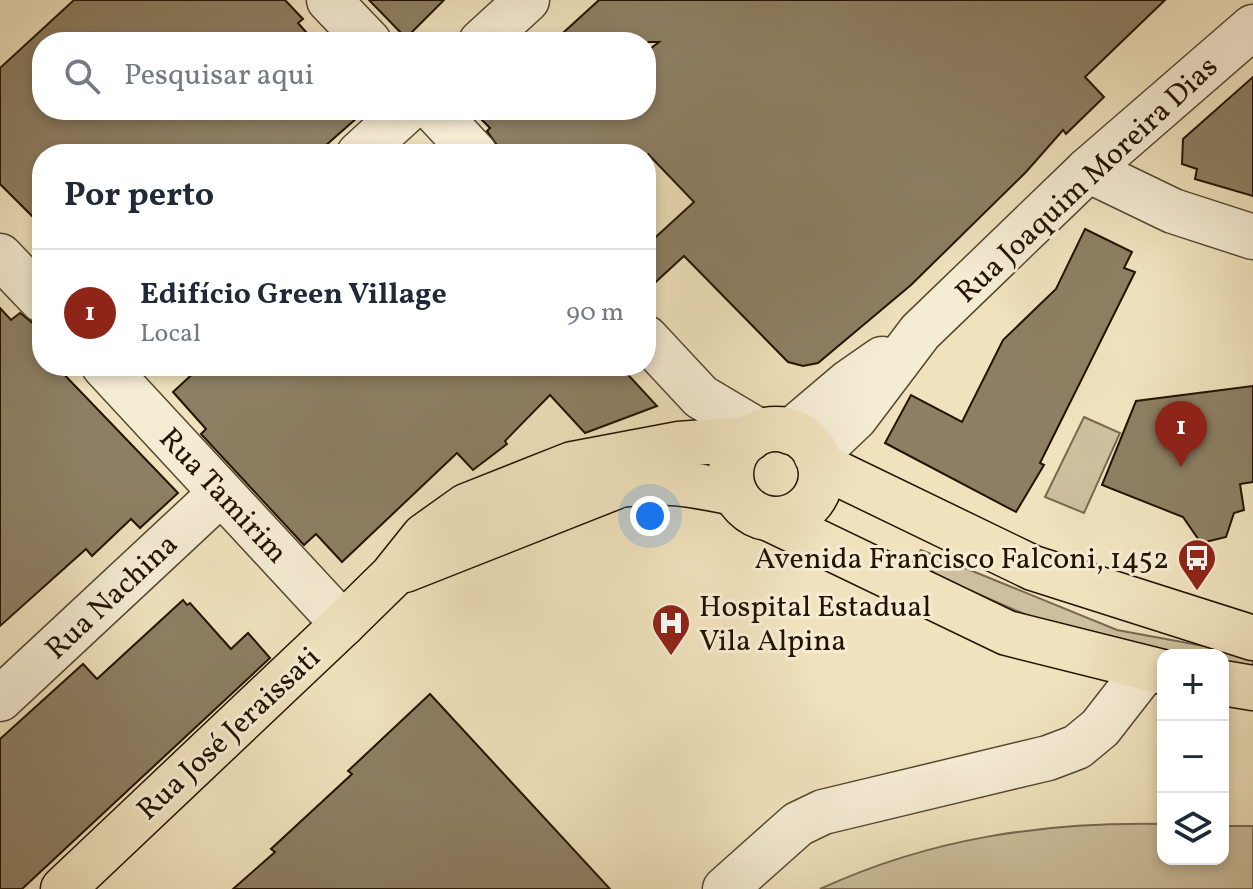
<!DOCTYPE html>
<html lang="pt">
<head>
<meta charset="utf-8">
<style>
	:root { --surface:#fff; --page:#f2f2f3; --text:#1f2937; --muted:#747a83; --line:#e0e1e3; --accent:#8f2418 }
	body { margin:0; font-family:Vollkorn,serif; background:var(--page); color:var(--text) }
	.controls { position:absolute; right:24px; bottom:24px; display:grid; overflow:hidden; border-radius:16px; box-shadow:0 4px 12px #0003 }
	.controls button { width:72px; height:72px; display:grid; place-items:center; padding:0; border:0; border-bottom:2px solid var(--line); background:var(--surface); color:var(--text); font:40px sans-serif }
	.you { position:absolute; left:650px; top:516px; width:28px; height:28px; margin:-20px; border:6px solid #fff; border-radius:50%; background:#1a73e8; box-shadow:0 0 0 12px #1a73e833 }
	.badge { display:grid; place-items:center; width:52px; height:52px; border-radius:50%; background:var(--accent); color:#fff; font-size:26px; font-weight:700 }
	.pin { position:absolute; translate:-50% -66px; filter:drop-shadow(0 2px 4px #0008) }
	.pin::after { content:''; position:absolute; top:42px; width:28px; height:24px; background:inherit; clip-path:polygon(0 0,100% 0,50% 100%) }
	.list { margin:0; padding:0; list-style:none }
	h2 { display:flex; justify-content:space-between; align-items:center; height:104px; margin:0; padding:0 32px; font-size:34px }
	h2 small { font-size:26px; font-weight:400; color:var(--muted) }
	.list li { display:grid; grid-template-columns:52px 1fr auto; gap:24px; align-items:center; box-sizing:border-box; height:128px; padding:0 32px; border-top:2px solid var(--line) }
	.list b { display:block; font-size:30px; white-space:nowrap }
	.list p { margin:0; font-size:26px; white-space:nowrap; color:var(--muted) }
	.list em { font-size:26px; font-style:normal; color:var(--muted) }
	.icon { flex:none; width:44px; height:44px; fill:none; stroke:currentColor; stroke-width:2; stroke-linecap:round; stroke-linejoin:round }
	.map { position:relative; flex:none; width:1253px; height:889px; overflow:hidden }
	.search { position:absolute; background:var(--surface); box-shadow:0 4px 12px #0003; left:32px; top:32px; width:624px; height:88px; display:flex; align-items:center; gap:20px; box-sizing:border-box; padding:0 28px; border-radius:32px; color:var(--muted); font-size:30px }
	.panel { position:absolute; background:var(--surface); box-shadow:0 4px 12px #0003; left:32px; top:144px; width:624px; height:232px; border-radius:32px }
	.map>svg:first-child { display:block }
	.green { fill:#ccbf9d; stroke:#786950; stroke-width:2 }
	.building { fill:#8d7f63; stroke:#231302; stroke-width:2 }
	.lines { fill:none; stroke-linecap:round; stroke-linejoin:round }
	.minor-casing { stroke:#564731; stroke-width:47 }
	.major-casing { stroke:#231302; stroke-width:47 }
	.minor { stroke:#f5ecd4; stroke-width:44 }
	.major { stroke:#efe2bd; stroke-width:44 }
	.labels { text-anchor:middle; stroke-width:6; stroke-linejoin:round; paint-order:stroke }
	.street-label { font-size:30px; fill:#231302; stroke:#f5ecd4 }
	.poi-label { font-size:30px; fill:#231302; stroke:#f5ecd4; text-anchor:end }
</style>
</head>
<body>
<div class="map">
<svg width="1253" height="889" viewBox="0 0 1253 889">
	<rect width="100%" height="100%" fill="#efe2bd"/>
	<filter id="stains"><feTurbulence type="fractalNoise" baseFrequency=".0025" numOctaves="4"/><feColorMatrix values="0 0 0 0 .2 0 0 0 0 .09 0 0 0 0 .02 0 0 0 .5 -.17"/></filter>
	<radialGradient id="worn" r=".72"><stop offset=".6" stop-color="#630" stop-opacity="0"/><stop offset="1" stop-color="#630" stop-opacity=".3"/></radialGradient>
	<g class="green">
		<path d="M 1084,417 L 1120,433 L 1084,513 L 1045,497 Z"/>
		<path d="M 921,550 L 1117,630 L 1253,655 L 1253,677 L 1223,672 L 1223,655 L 1163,655 L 1108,650 L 950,582 L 913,561 Z"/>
		<path d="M 1163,824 L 1163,859 L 1223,859 L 1223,826 L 1253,826 L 1253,889 L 820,889 C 931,838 1042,822 1163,824 Z"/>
	</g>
	<g class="building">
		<path d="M 74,0 L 285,0 L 303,19 L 298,23 L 315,42 L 42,42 L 42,110 L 366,110 L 316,154 L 42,154 L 42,226 L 0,184 L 0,68 Z"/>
		<path d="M 369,0 L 444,0 L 406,38 Z"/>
		<path d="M 599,0 L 1165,0 L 1085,77 L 1104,97 L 1066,134 L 1063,130 L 1026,172 L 911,285 L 818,363 L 803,366 L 788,362 L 684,256 L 646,291 L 646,246 L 694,202 L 648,154 L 499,154 L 499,148 L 487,131 L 490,128 L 472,110 L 646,110 L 646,52 L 659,42 L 553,42 Z"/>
		<path d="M 1253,77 L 1253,196 L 1195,179 L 1197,169 L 1182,164 L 1183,139 Z"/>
		<path d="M 1085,229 L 1132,252 L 1124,268 L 1135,272 L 1040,463 L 1044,465 L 1016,512 L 885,443 L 911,395 L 962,422 L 1003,340 L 1056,289 Z"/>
		<path d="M 0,308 L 11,320 L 20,313 L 34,324 L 42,324 L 42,341 L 36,346 L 42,352 L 42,366 L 56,366 L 178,493 L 140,528 L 131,519 L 92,556 L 86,549 L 0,626 Z"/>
		<path d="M 201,366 L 620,366 L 657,406 L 585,433 L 550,395 L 505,441 L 507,444 L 473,470 L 457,453 L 342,562 L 316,534 L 304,545 L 201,434 L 206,429 L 173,392 Z"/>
		<path d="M 1253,386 L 1253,482 L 1240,484 L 1244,510 L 1234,513 L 1226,537 L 1201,543 L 1183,517 L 1102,485 L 1136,401 Z"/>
		<path d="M 183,600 L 187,605 L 190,603 L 231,649 L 248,633 L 270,658 L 22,889 L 0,889 L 0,739 L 83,664 L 97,679 Z"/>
		<path d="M 430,694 L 610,889 L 233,889 L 275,852 L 271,849 L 352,774 L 348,771 Z"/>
	</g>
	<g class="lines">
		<g class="minor-casing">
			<g id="minor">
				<path d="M 329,0 L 369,42"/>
				<path d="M 481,42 L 527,0"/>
				<path d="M 434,110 L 475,154"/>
				<path d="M 359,154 L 407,110"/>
				<path d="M 1088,170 L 1173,211 L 1253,237"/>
				<path d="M 0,256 L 42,300"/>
				<path d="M 646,338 L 701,397 L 760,432"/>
				<path d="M 104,366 L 343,624"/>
				<path d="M 790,432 L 849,382 L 882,359"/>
				<path d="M 816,455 L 855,418 L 920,332 L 1088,170 L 1253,27"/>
				<path d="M 0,699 L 221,493"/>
				<path d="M 725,889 L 798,824 L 823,812 L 1048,758 L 1077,747 L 1100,728 L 1146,669"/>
			</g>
		</g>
		<g class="major-casing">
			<g id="major">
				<circle cx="776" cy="474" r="45"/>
				<path d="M 820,465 L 1033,568 L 1253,638"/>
				<path d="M 770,519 L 1007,633 L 1163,672"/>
				<path d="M 405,570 L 620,485 C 664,479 691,484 734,493"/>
				<path d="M 1223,683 L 1253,688"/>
				<path d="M 63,889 L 343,624 L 392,576 L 424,536 L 466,506 L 572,464 L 678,444 L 749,439"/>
			</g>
		</g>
		<use href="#minor" class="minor"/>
		<use href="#major" class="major"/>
	</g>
	<defs>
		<g id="bus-pin" transform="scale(2)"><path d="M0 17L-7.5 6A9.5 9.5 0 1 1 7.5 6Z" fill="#8f2418" stroke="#f5ecd4"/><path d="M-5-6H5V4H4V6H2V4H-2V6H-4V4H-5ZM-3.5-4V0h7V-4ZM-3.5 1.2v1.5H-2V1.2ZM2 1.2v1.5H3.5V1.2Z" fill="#fff"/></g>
		<g id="hospital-pin" transform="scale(2)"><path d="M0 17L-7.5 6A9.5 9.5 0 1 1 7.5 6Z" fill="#8f2418" stroke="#f5ecd4"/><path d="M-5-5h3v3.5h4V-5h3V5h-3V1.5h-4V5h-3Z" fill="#fff"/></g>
	</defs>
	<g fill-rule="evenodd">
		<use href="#bus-pin" x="1197" y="558"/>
		<use href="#hospital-pin" x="671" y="623"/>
	</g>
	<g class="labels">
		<g class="street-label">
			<text transform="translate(1086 179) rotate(-43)" y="10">Rua Joaquim Moreira Dias</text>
			<text transform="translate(224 495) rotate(47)" y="10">Rua Tamirim</text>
			<text transform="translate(111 596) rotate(-43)" y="10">Rua Nachina</text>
			<text transform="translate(228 733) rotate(-43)" y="10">Rua José Jeraissati</text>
		</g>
		<g class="poi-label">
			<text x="1169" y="568">Avenida Francisco Falconi, 1452</text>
			<text x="699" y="616" text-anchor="start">Hospital Estadual<tspan x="699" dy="34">Vila Alpina</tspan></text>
		</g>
	</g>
	<rect width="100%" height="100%" filter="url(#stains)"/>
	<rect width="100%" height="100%" fill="url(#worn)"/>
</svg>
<div class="controls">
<button>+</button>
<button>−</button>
<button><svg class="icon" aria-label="layers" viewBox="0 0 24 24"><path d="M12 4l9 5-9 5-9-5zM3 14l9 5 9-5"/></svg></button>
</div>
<div class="you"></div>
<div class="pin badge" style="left:1181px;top:467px">1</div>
<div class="search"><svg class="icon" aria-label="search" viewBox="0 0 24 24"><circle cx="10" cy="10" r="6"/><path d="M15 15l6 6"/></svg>Pesquisar aqui</div>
<section class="panel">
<h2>Por perto<small></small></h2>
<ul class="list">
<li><span class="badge">1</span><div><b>Edifício Green Village</b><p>Local</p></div><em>90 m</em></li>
</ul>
</section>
</div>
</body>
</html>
